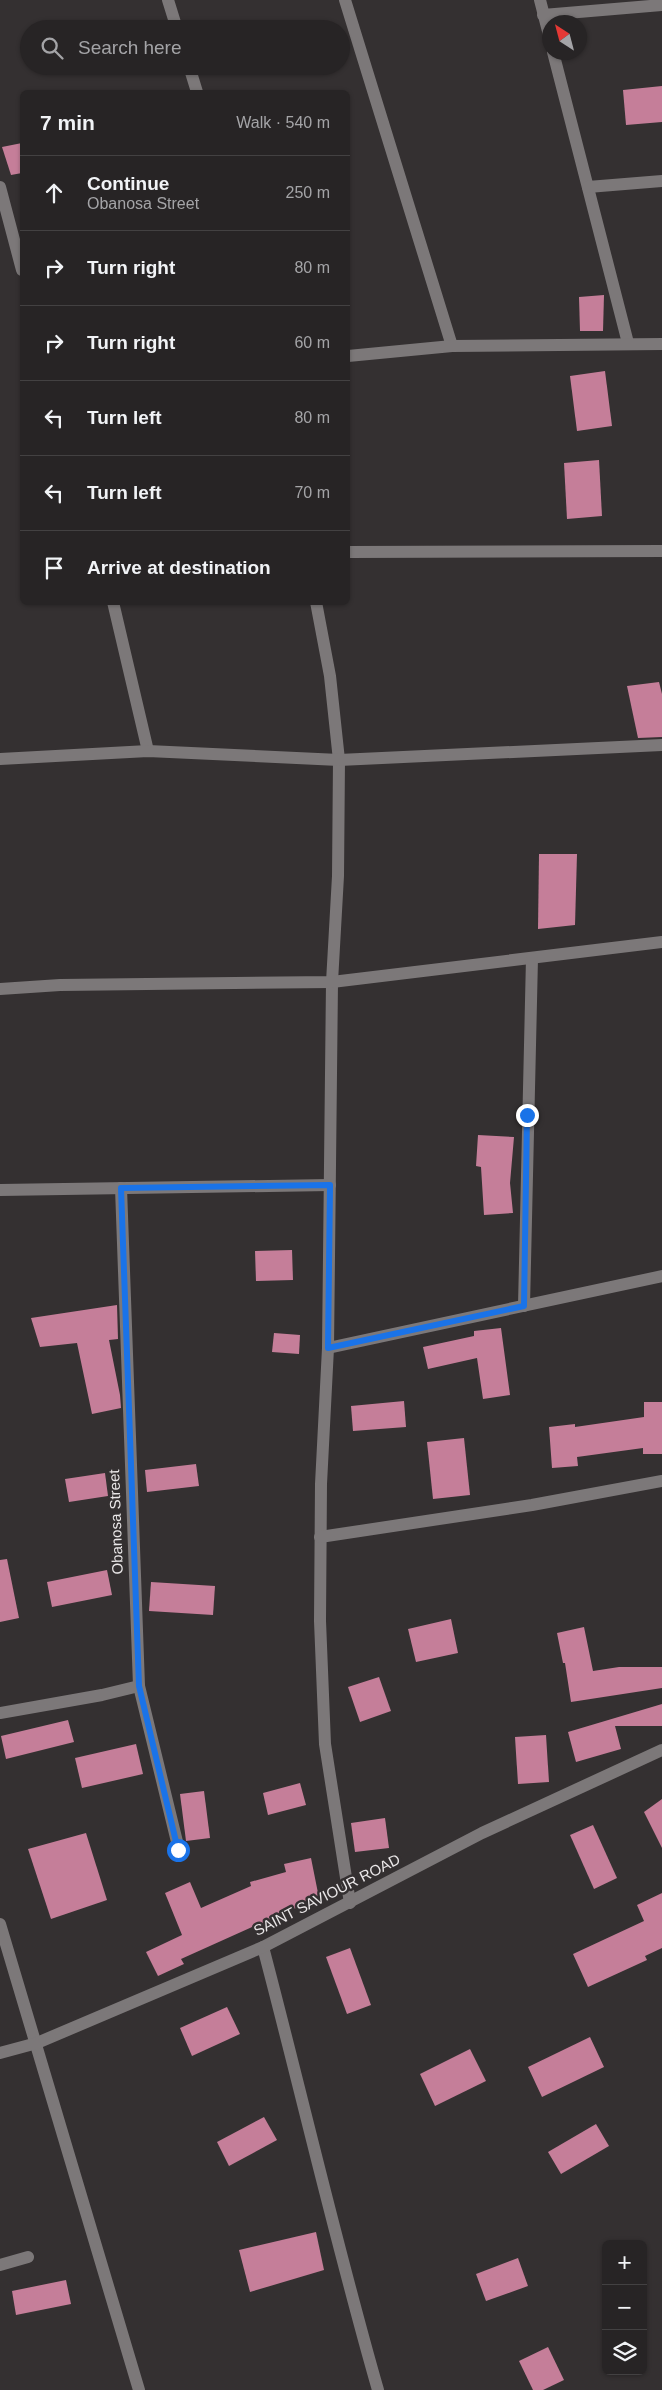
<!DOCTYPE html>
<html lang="en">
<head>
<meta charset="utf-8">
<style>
	:root { --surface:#272425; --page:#2f2c2d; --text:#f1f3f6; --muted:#a4a4a7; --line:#434142 }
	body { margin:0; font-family:Arial,sans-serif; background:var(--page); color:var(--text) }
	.controls { position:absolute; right:15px; bottom:15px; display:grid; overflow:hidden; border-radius:8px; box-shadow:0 1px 4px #0004 }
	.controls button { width:45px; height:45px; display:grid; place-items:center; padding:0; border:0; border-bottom:1px solid var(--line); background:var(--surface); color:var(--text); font:25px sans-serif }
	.compass { position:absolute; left:542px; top:15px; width:45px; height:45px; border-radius:50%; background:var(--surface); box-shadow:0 1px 4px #0004; rotate:324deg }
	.stop { position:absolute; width:15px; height:15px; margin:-11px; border:4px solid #1a73e8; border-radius:50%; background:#fff }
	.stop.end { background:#1a73e8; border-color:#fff; box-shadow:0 1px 5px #0008 }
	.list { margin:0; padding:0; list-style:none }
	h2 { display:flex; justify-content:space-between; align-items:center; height:65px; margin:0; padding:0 20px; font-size:21px }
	h2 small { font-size:16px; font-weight:400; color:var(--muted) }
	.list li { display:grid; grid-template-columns:32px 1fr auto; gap:15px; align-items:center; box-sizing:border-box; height:75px; padding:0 20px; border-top:1px solid var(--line) }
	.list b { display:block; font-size:19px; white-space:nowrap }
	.list p { margin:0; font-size:16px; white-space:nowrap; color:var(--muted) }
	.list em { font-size:16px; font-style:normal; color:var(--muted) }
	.icon { flex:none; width:28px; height:28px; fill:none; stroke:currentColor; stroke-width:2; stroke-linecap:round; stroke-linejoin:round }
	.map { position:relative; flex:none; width:662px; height:2390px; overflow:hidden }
	.search { position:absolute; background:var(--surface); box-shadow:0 1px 4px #0004; left:20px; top:20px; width:330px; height:55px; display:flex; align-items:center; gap:12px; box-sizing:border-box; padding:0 18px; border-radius:28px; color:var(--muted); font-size:19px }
	.panel { position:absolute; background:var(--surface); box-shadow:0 1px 4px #0004; left:20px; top:90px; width:330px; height:515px; border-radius:8px }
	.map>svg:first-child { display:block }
	.building { fill:#c57e99 }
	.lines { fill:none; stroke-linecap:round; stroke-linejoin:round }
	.minor { stroke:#7c7879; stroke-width:12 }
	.tertiary { stroke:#7c7879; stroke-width:12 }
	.route { stroke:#1a73e8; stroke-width:6 }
	.labels { text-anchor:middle; stroke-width:5; stroke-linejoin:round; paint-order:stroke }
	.street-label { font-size:15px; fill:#eae7e8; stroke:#343031 }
</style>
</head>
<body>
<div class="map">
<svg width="662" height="2390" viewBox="0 0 662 2390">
	<rect width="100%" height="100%" fill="#343031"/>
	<g class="building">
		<path d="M 662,86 L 662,122 L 626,125 L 623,90 Z"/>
		<path d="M 22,143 L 22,173 L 11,175 L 2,147 Z"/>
		<path d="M 604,295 L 603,331 L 580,331 L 579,297 Z"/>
		<path d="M 605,371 L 612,426 L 577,431 L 570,376 Z"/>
		<path d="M 599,460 L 602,516 L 567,519 L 564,463 Z"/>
		<path d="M 659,682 L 662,694 L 662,737 L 638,738 L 627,686 Z"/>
		<path d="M 539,854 L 577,854 L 575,925 L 538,929 Z"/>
		<path d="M 478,1135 L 514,1137 L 510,1183 L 513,1213 L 484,1215 L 481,1167 L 476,1166 Z"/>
		<path d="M 292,1250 L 293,1280 L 256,1281 L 255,1251 Z"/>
		<path d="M 117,1305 L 118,1339 L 109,1340 L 120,1395 L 121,1408 L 92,1414 L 77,1343 L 40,1347 L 31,1318 Z"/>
		<path d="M 501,1328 L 510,1395 L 483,1399 L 477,1358 L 428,1369 L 423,1347 L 474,1336 L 474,1331 Z"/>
		<path d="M 274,1333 L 300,1335 L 299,1354 L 272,1352 Z"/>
		<path d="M 404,1401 L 406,1427 L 353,1431 L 351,1406 Z"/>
		<path d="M 644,1402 L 662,1402 L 662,1454 L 643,1454 L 643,1448 L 577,1457 L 578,1466 L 552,1468 L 549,1427 L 575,1424 L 575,1427 L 644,1417 Z"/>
		<path d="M 464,1438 L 470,1495 L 433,1499 L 427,1442 Z"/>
		<path d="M 196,1464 L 199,1486 L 147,1492 L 145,1470 Z"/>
		<path d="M 105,1473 L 108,1496 L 69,1502 L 65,1479 Z"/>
		<path d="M 7,1559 L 19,1618 L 0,1622 L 0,1560 Z"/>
		<path d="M 107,1570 L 112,1595 L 52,1607 L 47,1582 Z"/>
		<path d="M 151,1582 L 215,1586 L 213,1615 L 149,1611 Z"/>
		<path d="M 451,1619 L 458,1653 L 416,1662 L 408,1629 Z"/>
		<path d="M 584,1627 L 593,1671 L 619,1667 L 662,1667 L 662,1688 L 571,1702 L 565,1663 L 563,1663 L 557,1633 Z"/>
		<path d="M 379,1677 L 391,1711 L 360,1722 L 348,1687 Z"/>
		<path d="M 662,1704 L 662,1726 L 615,1726 L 621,1749 L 576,1762 L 568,1732 Z"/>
		<path d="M 68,1720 L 74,1742 L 6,1759 L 1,1736 Z"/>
		<path d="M 546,1735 L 549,1782 L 518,1784 L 515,1737 Z"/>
		<path d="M 136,1744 L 143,1774 L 82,1788 L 75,1758 Z"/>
		<path d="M 300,1783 L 306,1805 L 268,1815 L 263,1793 Z"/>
		<path d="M 204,1791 L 210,1838 L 186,1841 L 180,1794 Z"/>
		<path d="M 662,1799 L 662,1848 L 644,1812 Z"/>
		<path d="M 385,1818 L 389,1848 L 355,1852 L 351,1823 Z"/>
		<path d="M 593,1825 L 617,1878 L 594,1889 L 570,1835 Z"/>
		<path d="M 86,1833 L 107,1900 L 51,1919 L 28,1849 Z"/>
		<path d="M 311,1858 L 320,1903 L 283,1911 L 286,1919 L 262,1926 L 261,1923 L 181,1959 L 184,1964 L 158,1976 L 146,1952 L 182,1935 L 165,1893 L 190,1882 L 201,1908 L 251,1886 L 250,1882 L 286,1872 L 284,1864 Z"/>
		<path d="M 662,1893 L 662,1948 L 645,1956 L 647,1960 L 588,1987 L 573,1954 L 644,1921 L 637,1905 Z"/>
		<path d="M 350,1948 L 371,2005 L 347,2014 L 326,1957 Z"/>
		<path d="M 227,2007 L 240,2034 L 192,2056 L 180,2028 Z"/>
		<path d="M 590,2037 L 604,2067 L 542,2097 L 528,2067 Z"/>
		<path d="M 470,2049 L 486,2081 L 435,2106 L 420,2074 Z"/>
		<path d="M 264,2117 L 277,2140 L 229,2166 L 217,2142 Z"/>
		<path d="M 596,2124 L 609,2146 L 561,2174 L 548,2152 Z"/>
		<path d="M 316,2232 L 324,2270 L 250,2292 L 239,2250 Z"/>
		<path d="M 518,2258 L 528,2286 L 486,2301 L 476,2274 Z"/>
		<path d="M 66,2280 L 71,2304 L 16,2315 L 12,2291 Z"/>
		<path d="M 548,2347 L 564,2380 L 543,2390 L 533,2390 L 519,2361 Z"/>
	</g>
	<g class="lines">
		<g class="minor">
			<path d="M 168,0 L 177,29"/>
			<path d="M 345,0 L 452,346"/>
			<path d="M 540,0 L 550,39"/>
			<path d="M 543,15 L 662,5"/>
			<path d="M 553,52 L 628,343"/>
			<path d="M 189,66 L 197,92"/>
			<path d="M 0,187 L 22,270"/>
			<path d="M 588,187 L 662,181"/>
			<path d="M 348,356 L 452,346 L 662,344"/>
			<path d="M 348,552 L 662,551"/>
			<path d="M 113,602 L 148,751"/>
			<path d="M 316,602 L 330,676 L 339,760 L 338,876 L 332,982 L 328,1348 L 321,1484 L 320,1621 L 325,1744 L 350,1903"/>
			<path d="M 0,759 L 148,751 L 339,760 L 662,745"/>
			<path d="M 0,989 L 60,985 L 332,982 L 662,942"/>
			<path d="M 121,1188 L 139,1686 L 179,1850"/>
			<path d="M 0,1190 L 330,1185"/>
			<path d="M 524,1306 L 532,958"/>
			<path d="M 328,1348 L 662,1276"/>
			<path d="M 320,1537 L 532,1505 L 662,1481"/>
			<path d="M 0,1713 L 102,1695 L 139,1686"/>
			<path d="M 0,1924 L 139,2390"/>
			<path d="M 263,1947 C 302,2095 336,2244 378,2390"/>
			<path d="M 0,2265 L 28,2257"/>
		</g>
		<path class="tertiary" d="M 0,2053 L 37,2043 L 263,1947 L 482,1833 L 662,1750"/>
	</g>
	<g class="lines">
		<path class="route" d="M 178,1850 L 139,1686 L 121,1188 L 330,1185 L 328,1348 L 524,1306 L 527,1115"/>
	</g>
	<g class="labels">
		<g class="street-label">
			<text transform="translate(116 1522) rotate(-92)" y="5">Obanosa Street</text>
			<text transform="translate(327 1895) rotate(-27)" y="5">SAINT SAVIOUR ROAD</text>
		</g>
	</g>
</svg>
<div class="controls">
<button>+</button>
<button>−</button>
<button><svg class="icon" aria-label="layers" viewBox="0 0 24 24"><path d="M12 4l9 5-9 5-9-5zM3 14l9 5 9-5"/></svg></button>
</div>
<svg class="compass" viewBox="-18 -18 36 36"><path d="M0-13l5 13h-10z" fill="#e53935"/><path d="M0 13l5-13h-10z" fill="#a4a4a7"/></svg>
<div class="stop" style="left:178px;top:1850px"></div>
<div class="stop end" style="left:527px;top:1115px"></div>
<div class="search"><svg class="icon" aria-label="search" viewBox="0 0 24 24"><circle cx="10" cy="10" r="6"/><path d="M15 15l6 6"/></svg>Search here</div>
<section class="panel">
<h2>7 min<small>Walk · 540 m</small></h2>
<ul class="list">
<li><svg class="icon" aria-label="ahead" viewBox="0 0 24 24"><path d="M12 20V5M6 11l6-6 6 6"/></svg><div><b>Continue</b><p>Obanosa Street</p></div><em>250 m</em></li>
<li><svg class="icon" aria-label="right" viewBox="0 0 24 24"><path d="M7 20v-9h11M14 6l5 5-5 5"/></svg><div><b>Turn right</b></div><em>80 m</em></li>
<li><svg class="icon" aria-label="right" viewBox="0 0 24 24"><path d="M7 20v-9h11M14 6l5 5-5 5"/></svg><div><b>Turn right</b></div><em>60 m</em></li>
<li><svg class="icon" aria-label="left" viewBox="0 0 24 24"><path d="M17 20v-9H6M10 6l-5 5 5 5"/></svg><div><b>Turn left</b></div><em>80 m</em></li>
<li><svg class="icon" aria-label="left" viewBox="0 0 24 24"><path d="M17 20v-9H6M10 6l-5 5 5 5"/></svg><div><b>Turn left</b></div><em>70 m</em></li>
<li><svg class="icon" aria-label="arrive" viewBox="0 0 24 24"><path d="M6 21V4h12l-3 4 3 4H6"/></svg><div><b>Arrive at destination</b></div></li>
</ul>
</section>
</div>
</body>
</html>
